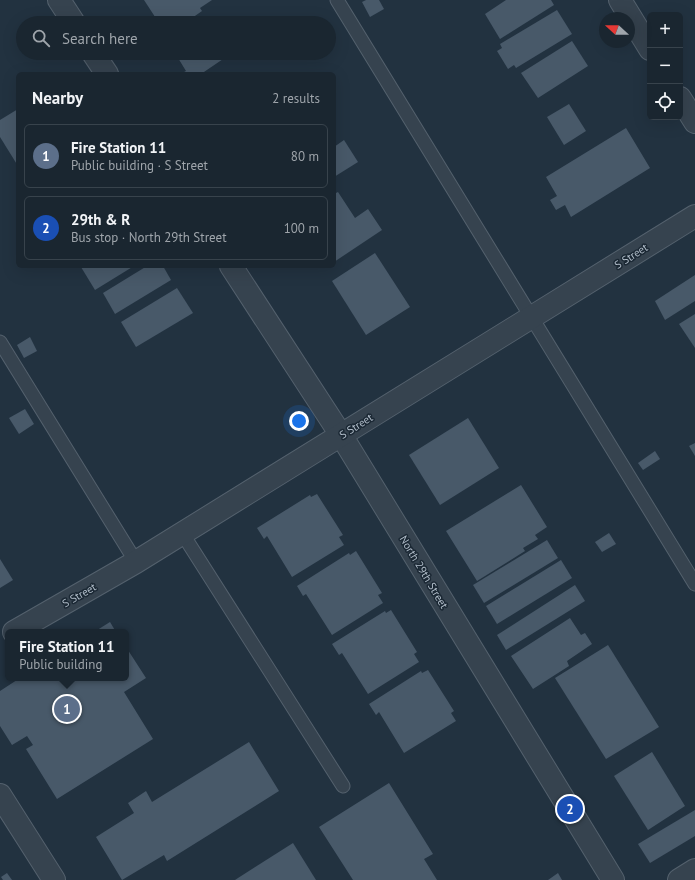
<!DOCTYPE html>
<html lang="en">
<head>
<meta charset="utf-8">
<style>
	:root { --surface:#1a2630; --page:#27323c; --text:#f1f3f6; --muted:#9fa5ab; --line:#38434c; --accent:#83bfff }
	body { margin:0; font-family:"PT Sans",sans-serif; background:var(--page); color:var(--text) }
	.controls { position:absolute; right:12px; top:12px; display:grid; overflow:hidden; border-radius:6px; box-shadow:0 4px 16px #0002 }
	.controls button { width:36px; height:36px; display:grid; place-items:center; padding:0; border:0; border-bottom:1px solid var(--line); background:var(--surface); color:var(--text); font:20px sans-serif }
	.compass { position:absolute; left:599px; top:12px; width:36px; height:36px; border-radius:50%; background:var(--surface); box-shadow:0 4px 16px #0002; rotate:291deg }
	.you { position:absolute; left:299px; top:421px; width:14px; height:14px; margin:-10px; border:3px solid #fff; border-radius:50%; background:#1a73e8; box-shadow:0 0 0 6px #1a73e833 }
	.badge { display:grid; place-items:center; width:26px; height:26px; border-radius:50%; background:var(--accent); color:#fff; font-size:13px; font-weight:700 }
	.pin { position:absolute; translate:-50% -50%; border:2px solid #fff; box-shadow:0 1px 4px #0006 }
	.popup { position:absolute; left:5px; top:629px; width:124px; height:52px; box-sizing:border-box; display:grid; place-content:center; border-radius:6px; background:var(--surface); filter:drop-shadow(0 1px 3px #0005); font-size:13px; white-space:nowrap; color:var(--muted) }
	.popup b { font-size:15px; color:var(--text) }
	.popup::after { content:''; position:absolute; left:50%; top:100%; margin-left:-8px; border:8px solid transparent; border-top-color:var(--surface) }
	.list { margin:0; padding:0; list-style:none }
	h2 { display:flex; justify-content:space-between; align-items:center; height:52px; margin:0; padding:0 16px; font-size:17px }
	h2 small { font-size:13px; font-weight:400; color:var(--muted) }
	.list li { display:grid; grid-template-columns:26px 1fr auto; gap:12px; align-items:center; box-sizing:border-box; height:64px; margin:0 8px 8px; padding:0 8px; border:1px solid var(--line); border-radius:6px }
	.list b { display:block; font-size:15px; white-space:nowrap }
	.list p { margin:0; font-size:13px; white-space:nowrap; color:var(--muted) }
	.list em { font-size:13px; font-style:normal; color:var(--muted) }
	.icon { flex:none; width:22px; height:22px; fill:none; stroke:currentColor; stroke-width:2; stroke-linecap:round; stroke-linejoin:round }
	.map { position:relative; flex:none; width:695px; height:880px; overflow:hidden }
	.search { position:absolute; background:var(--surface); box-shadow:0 4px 16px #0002; left:16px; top:16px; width:320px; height:44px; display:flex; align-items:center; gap:10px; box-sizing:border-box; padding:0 14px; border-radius:22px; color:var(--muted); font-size:15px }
	.panel { position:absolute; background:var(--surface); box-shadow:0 4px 16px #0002; left:16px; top:72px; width:320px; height:196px; border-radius:6px }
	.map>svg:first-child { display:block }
	.building { fill:#485969 }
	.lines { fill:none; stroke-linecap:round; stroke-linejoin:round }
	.service-casing { stroke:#54616d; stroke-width:15 }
	.minor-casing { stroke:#54616d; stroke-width:24 }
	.service { stroke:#36434f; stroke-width:13 }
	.minor { stroke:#36434f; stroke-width:22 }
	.labels { text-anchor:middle; stroke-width:3; stroke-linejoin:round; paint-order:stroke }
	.street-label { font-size:11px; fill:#b2beca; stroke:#1b2834 }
</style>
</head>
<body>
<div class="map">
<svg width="695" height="880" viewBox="0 0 695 880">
	<rect width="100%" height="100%" fill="#223240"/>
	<g class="building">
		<path d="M 144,0 L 212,0 L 200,8 L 202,11 L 185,23 L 181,18 L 174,23 L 159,23 Z"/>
		<path d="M 366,0 L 379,0 L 384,9 L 370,17 L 362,2 Z"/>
		<path d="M 506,0 L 551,0 L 554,5 L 500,39 L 485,14 Z"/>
		<path d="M 557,10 L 572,34 L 516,68 L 514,65 L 508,69 L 497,51 L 502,48 L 500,44 Z"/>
		<path d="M 572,41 L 588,66 L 538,98 L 521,73 Z"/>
		<path d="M 175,53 L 228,53 L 229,55 L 201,74 L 180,74 L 186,71 Z"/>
		<path d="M 569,104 L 586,131 L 564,145 L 547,117 Z"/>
		<path d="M 18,109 L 18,166 L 0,137 L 0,120 Z"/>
		<path d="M 626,128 L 650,168 L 571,217 L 565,205 L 556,210 L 550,200 L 557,196 L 546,177 Z"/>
		<path d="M 344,140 L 358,162 L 334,177 L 334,147 Z"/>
		<path d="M 338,192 L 355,218 L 368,209 L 382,230 L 334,262 L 334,194 Z"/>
		<path d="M 375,253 L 410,307 L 366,335 L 332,281 Z"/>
		<path d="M 83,266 L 134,266 L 95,290 L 81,267 Z"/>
		<path d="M 147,266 L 163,266 L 171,280 L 115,314 L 103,293 Z"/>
		<path d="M 695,275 L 695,301 L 665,320 L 655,301 Z"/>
		<path d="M 177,288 L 193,313 L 136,347 L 121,322 Z"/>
		<path d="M 695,314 L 695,348 L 679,324 Z"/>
		<path d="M 30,337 L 37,351 L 24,358 L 17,345 Z"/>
		<path d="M 25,409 L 34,424 L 19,434 L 9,418 Z"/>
		<path d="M 468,418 L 499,468 L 440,505 L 409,455 Z"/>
		<path d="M 695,443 L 695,456 L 689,446 Z"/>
		<path d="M 655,451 L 660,459 L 643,470 L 638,463 Z"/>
		<path d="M 521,485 L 547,527 L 535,535 L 538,539 L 523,548 L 525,551 L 477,581 L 446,531 Z"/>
		<path d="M 317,494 L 343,535 L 339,537 L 344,545 L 292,577 L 267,536 L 264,539 L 257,528 L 310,495 L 311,497 Z"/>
		<path d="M 609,533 L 616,544 L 602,552 L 595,542 Z"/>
		<path d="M 547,540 L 558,558 L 484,603 L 473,585 Z"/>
		<path d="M 356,551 L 382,593 L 378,595 L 383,603 L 332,635 L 306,594 L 303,596 L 297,586 L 349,553 L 350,555 Z"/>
		<path d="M 0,559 L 13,580 L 0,588 Z"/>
		<path d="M 561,560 L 572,578 L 497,624 L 486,606 Z"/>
		<path d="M 575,585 L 585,601 L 506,650 L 497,635 Z"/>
		<path d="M 391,610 L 417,652 L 414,654 L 419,662 L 368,694 L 342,653 L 339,655 L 332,644 L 385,611 L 386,613 Z"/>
		<path d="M 570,618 L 581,635 L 585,633 L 592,644 L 567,661 L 569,666 L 533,689 L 511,656 Z"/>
		<path d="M 110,622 L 116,632 L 94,632 Z"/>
		<path d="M 608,645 L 659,727 L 606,759 L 555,678 Z"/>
		<path d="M 126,647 L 146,678 L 124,692 L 153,739 L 57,799 L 26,749 L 33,745 L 27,736 L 12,745 L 0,726 L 0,691 L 20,678 L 126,678 Z"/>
		<path d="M 428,670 L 454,711 L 451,713 L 456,721 L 404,753 L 379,712 L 376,715 L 369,704 L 421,671 L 422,673 Z"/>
		<path d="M 249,742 L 279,791 L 167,861 L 164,855 L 122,880 L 96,837 L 134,813 L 128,803 L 146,791 L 152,802 Z"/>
		<path d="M 652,752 L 685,806 L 648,830 L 614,776 Z"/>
		<path d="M 389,783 L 433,854 L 424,859 L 437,880 L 353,880 L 319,827 Z"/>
		<path d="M 695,810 L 695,836 L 650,863 L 638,844 Z"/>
		<path d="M 293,843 L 316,880 L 235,880 L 238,878 Z"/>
		<path d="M 7,873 L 12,880 L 3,880 L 1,877 Z"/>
		<path d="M 558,873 L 562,880 L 548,880 Z"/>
	</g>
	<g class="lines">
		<g class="service-casing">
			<g id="service">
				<path d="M 337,0 L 695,584"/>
				<path d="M 0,342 L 136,562"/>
				<path d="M 182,533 L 343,786"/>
			</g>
		</g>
		<g class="minor-casing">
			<g id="minor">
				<path d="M 59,0 L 74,23"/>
				<path d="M 620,0 L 650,49"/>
				<path d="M 93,53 L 107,74"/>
				<path d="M 680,98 L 695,122"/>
				<path d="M 231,266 L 341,435 L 613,880"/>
				<path d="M 14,632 L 136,562 L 695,216"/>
				<path d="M 0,795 L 54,880"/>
				<path d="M 679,880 L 695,870"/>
			</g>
		</g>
		<use href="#service" class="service"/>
		<use href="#minor" class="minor"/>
	</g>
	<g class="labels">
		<g class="street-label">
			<text transform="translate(631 256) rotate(-32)" y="4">S Street</text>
			<text transform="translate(356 426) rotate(-32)" y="4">S Street</text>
			<text transform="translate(424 572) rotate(59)" y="4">North 29th Street</text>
			<text transform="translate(79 595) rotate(-30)" y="4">S Street</text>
		</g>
	</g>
</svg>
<div class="controls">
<button>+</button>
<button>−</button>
<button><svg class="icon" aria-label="locate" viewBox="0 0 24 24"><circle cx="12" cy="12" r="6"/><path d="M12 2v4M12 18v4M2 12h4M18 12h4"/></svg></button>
</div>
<svg class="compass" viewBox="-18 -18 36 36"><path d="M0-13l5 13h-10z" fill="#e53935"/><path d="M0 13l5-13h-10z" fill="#9fa5ab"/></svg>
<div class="you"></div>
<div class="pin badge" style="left:67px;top:709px;background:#5c6f8a">1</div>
<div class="popup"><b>Fire Station 11</b>Public building</div>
<div class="pin badge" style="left:570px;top:809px;background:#1a4fb4">2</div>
<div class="search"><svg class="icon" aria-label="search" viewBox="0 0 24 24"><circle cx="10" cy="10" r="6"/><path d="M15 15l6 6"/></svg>Search here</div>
<section class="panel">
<h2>Nearby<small>2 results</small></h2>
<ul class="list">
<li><span class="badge" style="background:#5c6f8a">1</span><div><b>Fire Station 11</b><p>Public building · S Street</p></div><em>80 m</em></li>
<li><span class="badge" style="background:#1a4fb4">2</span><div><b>29th &amp; R</b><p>Bus stop · North 29th Street</p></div><em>100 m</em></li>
</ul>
</section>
</div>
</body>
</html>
